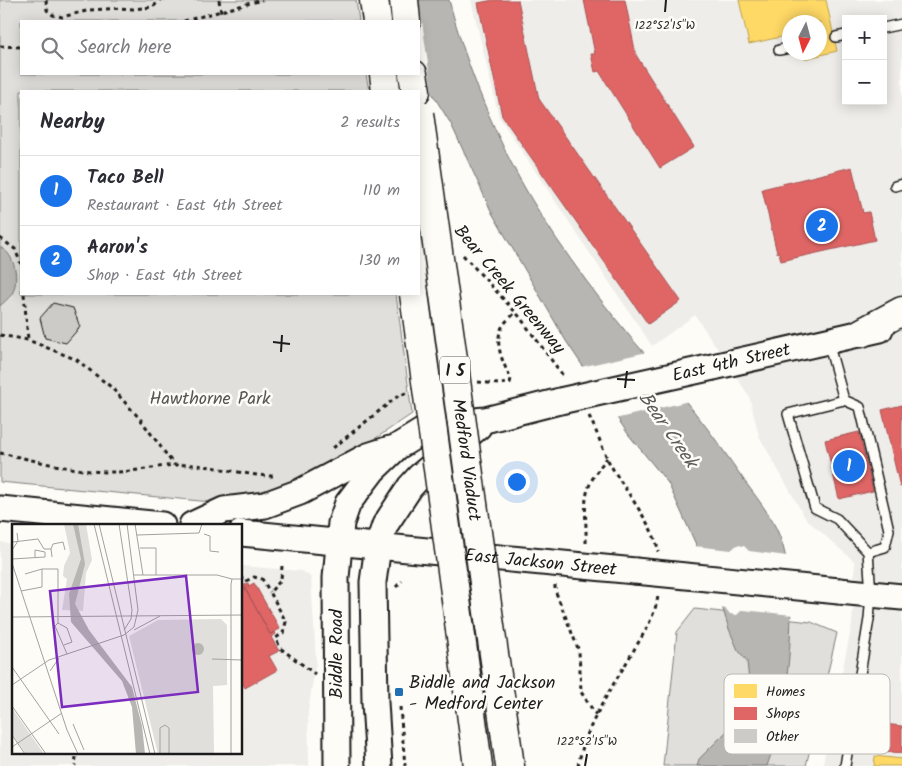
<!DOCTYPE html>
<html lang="en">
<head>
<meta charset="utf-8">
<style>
	:root { --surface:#fff; --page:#f7f7f7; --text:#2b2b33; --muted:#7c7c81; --line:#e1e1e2; --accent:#1a73e8 }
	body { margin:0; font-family:Kalam,sans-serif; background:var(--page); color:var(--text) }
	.controls { position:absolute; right:15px; top:15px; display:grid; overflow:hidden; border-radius:0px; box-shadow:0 2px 12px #0003 }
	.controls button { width:45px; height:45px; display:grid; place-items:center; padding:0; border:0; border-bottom:1px solid var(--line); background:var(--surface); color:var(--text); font:25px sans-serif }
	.compass { position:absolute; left:782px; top:15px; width:45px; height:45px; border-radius:50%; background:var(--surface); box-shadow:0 2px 12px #0003; rotate:186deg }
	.you { position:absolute; left:516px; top:481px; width:18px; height:18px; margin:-12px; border:4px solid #fff; border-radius:50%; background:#1a73e8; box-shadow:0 0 0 8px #1a73e833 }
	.badge { display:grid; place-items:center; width:32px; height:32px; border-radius:50%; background:var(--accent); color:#fff; font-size:16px; font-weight:700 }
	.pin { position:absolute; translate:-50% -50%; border:2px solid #fff; box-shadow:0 1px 5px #0006 }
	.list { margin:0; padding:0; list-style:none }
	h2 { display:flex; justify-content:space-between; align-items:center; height:65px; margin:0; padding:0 20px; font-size:21px }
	h2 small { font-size:16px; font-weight:400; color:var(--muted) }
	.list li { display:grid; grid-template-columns:32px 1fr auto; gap:15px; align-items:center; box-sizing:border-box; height:70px; padding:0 20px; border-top:1px solid var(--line) }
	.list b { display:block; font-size:19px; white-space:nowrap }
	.list p { margin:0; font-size:16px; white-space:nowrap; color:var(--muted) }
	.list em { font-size:16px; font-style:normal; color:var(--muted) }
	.icon { flex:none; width:28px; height:28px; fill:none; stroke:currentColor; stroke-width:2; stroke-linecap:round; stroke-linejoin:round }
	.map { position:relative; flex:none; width:902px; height:766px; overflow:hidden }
	.search { position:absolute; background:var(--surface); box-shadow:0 2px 12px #0003; left:20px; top:20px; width:400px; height:55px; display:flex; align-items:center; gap:12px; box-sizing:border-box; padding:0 18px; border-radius:0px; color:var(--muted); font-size:19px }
	.panel { position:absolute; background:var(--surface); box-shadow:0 2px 12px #0003; left:20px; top:90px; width:400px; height:205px; border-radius:0px }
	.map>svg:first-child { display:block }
	.built { fill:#eeede9; fill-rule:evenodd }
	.green { fill:#e0dfdb; stroke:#7e7e7c }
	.water { fill:#b7b6b2; stroke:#797876 }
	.pier { fill:#fdfcf7 }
	.homes { fill:#ffd966; stroke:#bba050 }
	.shops { fill:#e06666; stroke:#a55050 }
	.building { fill:#cccbc8; stroke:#1c1c1c }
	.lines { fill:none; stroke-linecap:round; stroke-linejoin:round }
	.lane-casing { stroke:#1c1c1c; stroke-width:12 }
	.secondary-casing { stroke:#1c1c1c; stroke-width:29 }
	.primary-casing { stroke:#1c1c1c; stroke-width:31 }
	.highway-casing { stroke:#1c1c1c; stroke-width:31 }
	.path { stroke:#1c1c1c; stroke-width:3; stroke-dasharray:4 4; stroke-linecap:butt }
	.lane { stroke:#fdfcf7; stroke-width:9 }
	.secondary { stroke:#fdfcf7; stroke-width:25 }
	.primary { stroke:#fdfcf7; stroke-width:28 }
	.highway { stroke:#fdfcf7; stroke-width:28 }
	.secondary-bridge-casing { stroke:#1c1c1c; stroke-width:29; stroke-linecap:butt }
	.highway-bridge-casing { stroke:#1c1c1c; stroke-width:31; stroke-linecap:butt }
	.secondary-bridge { stroke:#fdfcf7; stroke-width:25 }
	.highway-bridge { stroke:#fdfcf7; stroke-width:28 }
	.ticks { fill:none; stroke:#1c1c1c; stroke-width:2 }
	.poi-dot { fill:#1f6fb2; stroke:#fdfcf7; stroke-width:2 }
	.labels { text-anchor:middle; stroke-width:5; stroke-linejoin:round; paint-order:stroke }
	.shield { fill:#fdfcf7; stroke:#605f5e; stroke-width:1 }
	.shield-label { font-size:16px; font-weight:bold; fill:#1c1c1c }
	.street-label { font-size:18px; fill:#1c1c1c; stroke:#fdfcf7 }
	.park-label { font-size:18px; fill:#575655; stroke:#fdfcf7 }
	.poi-label { font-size:18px; fill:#1c1c1c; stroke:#fdfcf7; text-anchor:start }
	.water-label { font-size:19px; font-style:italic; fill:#5a5a58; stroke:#fdfcf7 }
	.inset-road { fill:none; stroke:#a3a29f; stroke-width:1 }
	.view { fill:#7b2cbf; fill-opacity:0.15; stroke:#7b2cbf; stroke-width:2.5 }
	.inset-edge { fill:none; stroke:#1c1c1c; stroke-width:2.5 }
	.key { fill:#fdfcf7; stroke:#bab9b5; stroke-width:1 }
	.key-label { font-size:14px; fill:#1c1c1c }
	.ticks-label { font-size:12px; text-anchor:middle; fill:#1c1c1c; stroke:#fdfcf7; stroke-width:5; stroke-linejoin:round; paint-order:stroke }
</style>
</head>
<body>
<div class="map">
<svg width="902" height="766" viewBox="0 0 902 766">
	<rect width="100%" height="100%" fill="#fdfcf7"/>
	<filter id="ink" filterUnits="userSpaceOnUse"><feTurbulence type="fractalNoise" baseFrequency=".02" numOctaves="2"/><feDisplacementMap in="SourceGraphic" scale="10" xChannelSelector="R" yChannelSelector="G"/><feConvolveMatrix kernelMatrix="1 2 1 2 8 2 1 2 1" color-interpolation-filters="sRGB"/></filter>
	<g filter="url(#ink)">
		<g class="built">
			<path d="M 471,0 L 902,0 L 902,766 L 823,766 L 825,753 L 852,625 L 855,562 L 806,519 L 759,436 L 749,396 L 695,315 L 652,346 L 499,117 ZM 846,19 L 883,19 L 883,101 L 846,101 ZM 790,22 L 820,22 L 820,52 L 790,52 Z"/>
			<path d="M 0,542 L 14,544 L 14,752 L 241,752 L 241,566 L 301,571 L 307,574 L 311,578 L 316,662 L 308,711 L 309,766 L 0,766 Z"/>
		</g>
		<g class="green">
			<path d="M 0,0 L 356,0 L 359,21 L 21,21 L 21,74 L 366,74 L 369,91 L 21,91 L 21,294 L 396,294 L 412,414 L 334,466 L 265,496 L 211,502 L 0,482 Z"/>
			<path d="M 695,609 L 811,622 L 837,633 L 806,766 L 663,766 L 677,632 Z"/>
		</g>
		<g class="water">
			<path d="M 400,0 L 449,0 C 464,58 489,121 517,174 C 549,233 590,288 632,339 C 652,362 672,385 692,409 C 711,432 728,457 746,483 C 760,502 777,523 783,546 C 797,596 790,678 778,728 C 776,741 771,754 767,766 L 697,766 L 699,759 L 733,725 L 744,710 L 749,682 L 747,661 L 738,650 L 729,629 L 718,593 L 668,483 L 628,434 L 566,341 L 492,213 L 451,124 L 425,82 L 419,21 Z"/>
			<path d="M 0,247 C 15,254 20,279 12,294 C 9,298 4,302 0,306 Z"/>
		</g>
		<g class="pier">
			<path d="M 397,0 L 419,0 L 433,99 L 419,74 L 419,21 Z"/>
			<path d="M 647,352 L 689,401 L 615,419 L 581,367 Z"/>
			<path d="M 737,545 L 744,546 L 749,551 L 787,556 L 792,582 L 793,615 L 742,610 L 737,615 L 730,614 L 726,609 L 720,608 L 715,594 L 694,546 L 731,550 Z"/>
		</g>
		<g class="homes">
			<path d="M 739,0 L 826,0 L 837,51 L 804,59 L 803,52 L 820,52 L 820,22 L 790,22 L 790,35 L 749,44 Z"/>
			<path d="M 875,756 L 902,759 L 902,766 L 874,766 Z"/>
		</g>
		<g class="shops">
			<path d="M 493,0 L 518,0 L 539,99 L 681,301 L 648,324 L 502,116 L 478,3 Z"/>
			<path d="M 584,0 L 625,0 L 636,55 L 694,147 L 660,168 L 599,71 L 595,72 L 591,54 L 595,54 Z"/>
			<path d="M 852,167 L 863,213 L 869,212 L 875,240 L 781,261 L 779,252 L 777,253 L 762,189 Z"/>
			<path d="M 902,405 L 902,486 L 900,487 L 882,410 Z"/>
			<path d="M 859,432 L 873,491 L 839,499 L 825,440 Z"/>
			<path d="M 241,582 L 243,586 L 248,583 L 249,586 L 245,588 L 270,634 L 275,632 L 276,634 L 271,637 L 279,651 L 269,656 L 277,670 L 245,688 L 241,681 Z"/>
			<path d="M 254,583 L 280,629 L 270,634 L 245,588 Z"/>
			<path d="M 865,722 L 902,726 L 902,753 L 863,749 Z"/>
		</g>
		<path class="building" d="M 53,303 L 73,308 L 80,327 L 66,343 L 45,338 L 40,318 Z"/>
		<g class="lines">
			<g class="lane-casing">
				<g id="lane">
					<path d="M 883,28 L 902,24"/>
					<path d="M 836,37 L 846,35"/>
					<path d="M 779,50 L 790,48"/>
					<path d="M 895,186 L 902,184"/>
					<path d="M 828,342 L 844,400"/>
					<path d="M 845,766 L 869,619 L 871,594 L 868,552 L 837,519 L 815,508 L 788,414 L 844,400 L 860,407 L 889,530 L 885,547 L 868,552"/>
				</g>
			</g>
			<g class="secondary-casing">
				<g id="secondary">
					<path d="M 713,367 L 880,329"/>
					<path d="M 0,509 L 162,525"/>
					<path d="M 192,525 L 224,510 L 265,505 L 300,492 L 368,456 L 390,449"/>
					<path id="s1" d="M 241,533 L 635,571"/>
					<path d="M 839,591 L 902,597"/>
					<path d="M 337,766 L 336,578 L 341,523 L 348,503 L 373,470 L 397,447 L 423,431 L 443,424 L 485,420 L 560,401"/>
					<path d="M 379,766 L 375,702 L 373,582 L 378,546 L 385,525 L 410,487 L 420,476 L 478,427"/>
				</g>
			</g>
			<g class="primary-casing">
				<path id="primary" d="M 861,333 L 902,311"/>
			</g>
			<g class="highway-casing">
				<g id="highway">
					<path d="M 374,0 L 377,21"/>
					<path d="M 404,0 L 406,21"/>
					<path d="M 384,74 L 386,91"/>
					<path d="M 413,74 L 416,91"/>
					<path d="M 490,626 L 510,766"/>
					<path d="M 460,629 L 478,766"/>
				</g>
			</g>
			<g class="path">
				<path d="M 46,0 L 47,10 L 53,15 L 62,17 L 90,10 L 120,8 L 133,9 L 153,7 L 160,0"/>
				<path d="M 219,0 L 221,12"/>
				<path d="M 184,21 L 262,0"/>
				<path d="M 0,46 L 21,47"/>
				<path d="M 0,238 L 15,249 L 21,264"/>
				<path d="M 463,255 L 519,316 L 564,377"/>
				<path d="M 24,294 L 28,340"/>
				<path d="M 0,335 L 28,340 L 77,360 L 111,387 L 141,420 L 174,465"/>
				<path d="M 478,382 L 499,384 L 510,383 L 511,379 C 503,363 492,341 504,324 C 507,320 512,316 515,313"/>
				<path d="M 589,416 C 596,430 601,444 607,458 C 618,482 658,530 658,552"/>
				<path d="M 333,448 L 398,396 L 406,393"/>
				<path d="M 0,453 C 35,460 79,473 114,472 C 140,472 167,463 194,465 C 221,467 247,476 274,476"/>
				<path d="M 586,543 C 587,503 578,493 607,458"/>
				<path d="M 282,566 L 281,580 L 270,592 L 286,622 L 283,633 L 276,638 L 280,648 L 315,674"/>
				<path d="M 241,577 L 244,582 L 254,577 L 262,579 L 270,592"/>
				<path d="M 555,585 L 555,590 L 579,651 L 581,692 L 596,715"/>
				<path d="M 396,587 L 402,581"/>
				<path d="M 400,707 L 405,766"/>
				<path d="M 70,752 L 76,757 L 75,766"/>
				<path d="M 578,766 C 586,723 614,685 635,648 C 645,632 655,615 658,596"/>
			</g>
			<use href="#lane" class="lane"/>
			<use href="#secondary" class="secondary"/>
			<use href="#primary" class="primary"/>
			<use href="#highway" class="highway"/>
			<g class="secondary-bridge-casing">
				<g id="secondary-bridge">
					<path d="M 560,401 L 713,367"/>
					<path d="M 635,571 L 839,591"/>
				</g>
			</g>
			<g class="highway-bridge-casing">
				<g id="highway-bridge">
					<path id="s2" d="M 419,114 L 490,626"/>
					<path d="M 414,294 L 460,629"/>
				</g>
			</g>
			<use href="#secondary-bridge" class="secondary-bridge"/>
			<use href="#highway-bridge" class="highway-bridge"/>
		</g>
	</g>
	<path class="ticks" d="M 665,12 L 666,0M 273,342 L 290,344M 281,352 L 282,335M 617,379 L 635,380M 625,388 L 627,371M 585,766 L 587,754"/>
	<rect class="poi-dot" x="394" y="687" width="10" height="10" rx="2.5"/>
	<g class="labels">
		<rect class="shield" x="440" y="356.5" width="30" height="27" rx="4"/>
		<g class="shield-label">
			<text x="455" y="376">I 5</text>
		</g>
		<g class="street-label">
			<text transform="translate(510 289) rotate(50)" y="6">Bear Creek Greenway</text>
			<text transform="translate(731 362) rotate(-13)" y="6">East 4th Street</text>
			<text dy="6" stroke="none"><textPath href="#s2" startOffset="349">Medford Viaduct</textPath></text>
			<text dy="6" stroke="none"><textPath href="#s1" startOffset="301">East Jackson Street</textPath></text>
			<text transform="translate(336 654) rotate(-90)" y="6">Biddle Road</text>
		</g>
		<g class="park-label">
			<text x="210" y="404">Hawthorne Park</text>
		</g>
		<g class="poi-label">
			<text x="409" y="688">Biddle and Jackson<tspan x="409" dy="21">- Medford Center</tspan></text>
		</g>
		<g class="water-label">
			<text transform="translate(669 429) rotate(55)" y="7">Bear Creek</text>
		</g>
	</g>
	<g transform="translate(12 524)">
		<rect width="230" height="230" fill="#fdfcf7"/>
		<path d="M 52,0 L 74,0 L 80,36 L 74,49 L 71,87 L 50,86 L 55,55 L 51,52 L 52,42 L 58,29 ZM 209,95 L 215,101 L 215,161 L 201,162 L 202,230 L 146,230 L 117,112 L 146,96 ZM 0,184 L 32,230 L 14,230 L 0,210 Z" fill="#e0dfdb"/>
		<path d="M 61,0 L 66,0 L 73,40 L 63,80 L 77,106 L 120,163 L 130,202 L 133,230 L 124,230 L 120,183 L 110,157 L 59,98 L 57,70 L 69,35 ZM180 125a6 6 0 1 1 12 0a6 6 0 1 1-12 0Z" fill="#b7b6b2"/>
		<path class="inset-road" d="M 82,0 L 138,230M 87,0 L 143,230M 107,0 L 120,86 L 119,95 L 112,106M 123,0 L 131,51M 192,10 L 198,12 L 198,27 L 207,28M 125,11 L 187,9 L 190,0M 1,18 L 26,15 L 32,25 L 39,25 L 40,33M 128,24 L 144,24 L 144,51M 39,25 L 41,20 L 51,18 L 53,26M 0,26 L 6,17 L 5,9M 0,35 L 33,33 L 33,28 L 23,26 L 23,34M 0,39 L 55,206 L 66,230M 30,45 L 46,45 L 46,99 L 43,102 L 55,130M 122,51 L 205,51 L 220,55M 9,67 L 30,63 L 30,45 L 13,50M 0,93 L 230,91M 46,99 L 55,104 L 60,118 L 52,121M 122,106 L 148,92M 200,135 L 230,136M 0,143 L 47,210M 38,147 L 47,134M 0,161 L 37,136 L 112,111 L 122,103 L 126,86 L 115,0M 0,182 L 34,230M 61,200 L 72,226M 0,211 L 13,230M 0,223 L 50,189M 148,230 L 148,204 L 153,201 L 157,204 L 157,230M 219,230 L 219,60 L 220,55 L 230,55"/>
		<path class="view" d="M 174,52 L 186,168 L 50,183 L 38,67 Z"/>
		<rect width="230" height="230" class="inset-edge"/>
	</g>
	<rect x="724" y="674" width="166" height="80" rx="8" class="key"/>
	<rect x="734" y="684" width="23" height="14" fill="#ffd966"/>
	<rect x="734" y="707" width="23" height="13" fill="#e06666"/>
	<rect x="734" y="729" width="23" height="14" fill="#cccbc8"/>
	<g class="key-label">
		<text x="766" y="696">Homes</text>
		<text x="766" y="718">Shops</text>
		<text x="766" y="741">Other</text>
	</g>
	<g class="ticks-label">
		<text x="665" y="29">122°52'15"W</text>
		<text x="587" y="745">122°52'15"W</text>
	</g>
</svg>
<div class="controls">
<button>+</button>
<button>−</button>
</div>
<svg class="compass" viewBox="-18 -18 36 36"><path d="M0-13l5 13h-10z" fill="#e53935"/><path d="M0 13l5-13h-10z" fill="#7c7c81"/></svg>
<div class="you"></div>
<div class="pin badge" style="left:849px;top:466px">1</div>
<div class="pin badge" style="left:822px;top:226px">2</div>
<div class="search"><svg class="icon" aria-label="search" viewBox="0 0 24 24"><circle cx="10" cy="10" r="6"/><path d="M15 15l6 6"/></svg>Search here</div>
<section class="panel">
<h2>Nearby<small>2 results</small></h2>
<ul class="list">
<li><span class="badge">1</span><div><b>Taco Bell</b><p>Restaurant · East 4th Street</p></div><em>110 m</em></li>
<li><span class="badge">2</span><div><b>Aaron's</b><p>Shop · East 4th Street</p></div><em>130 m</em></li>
</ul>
</section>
</div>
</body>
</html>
